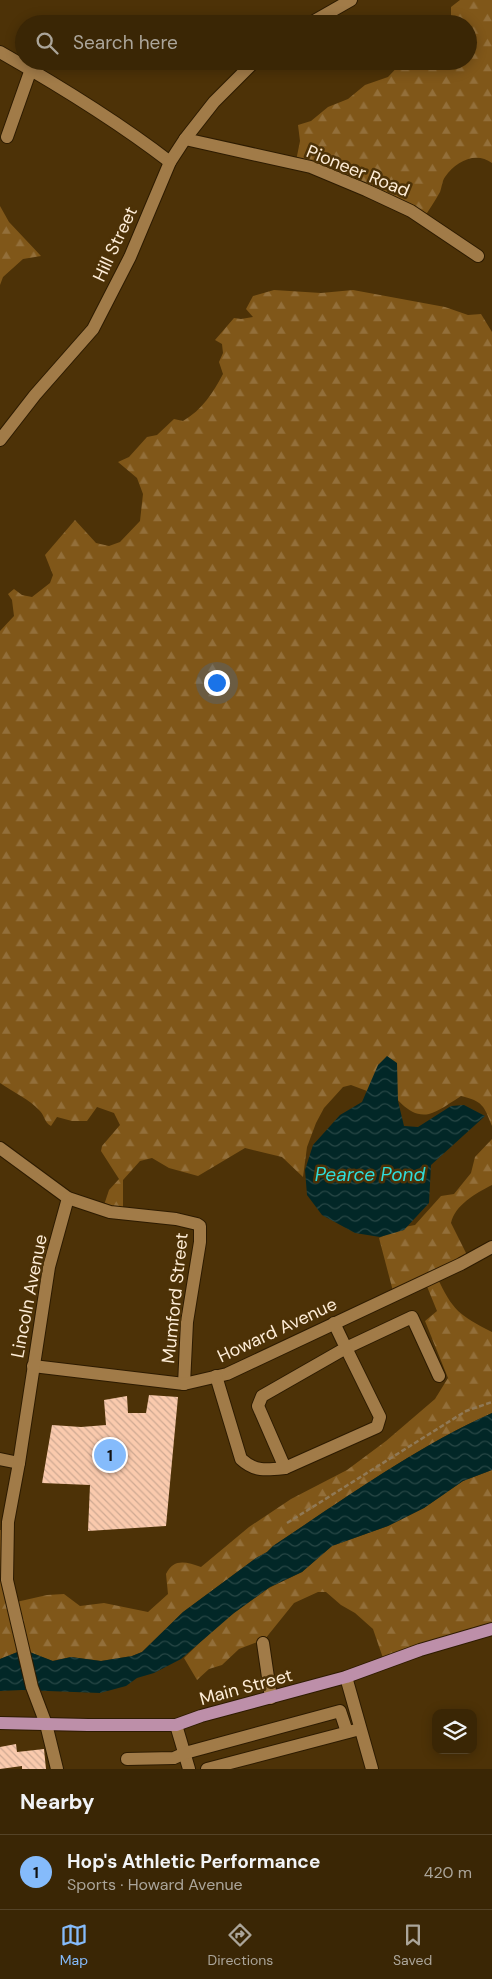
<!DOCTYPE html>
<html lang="en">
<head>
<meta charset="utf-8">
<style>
	:root { --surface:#3a2605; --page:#453213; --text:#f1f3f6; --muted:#aba59a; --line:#544327; --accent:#85bbfb }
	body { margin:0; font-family:"DM Sans",sans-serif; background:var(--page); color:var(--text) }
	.controls { position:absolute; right:15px; bottom:15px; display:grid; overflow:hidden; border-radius:10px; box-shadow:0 2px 12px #0003 }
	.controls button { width:45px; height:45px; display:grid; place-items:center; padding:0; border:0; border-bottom:1px solid var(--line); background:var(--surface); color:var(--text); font:25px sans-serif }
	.you { position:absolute; left:216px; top:682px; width:18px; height:18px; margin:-12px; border:4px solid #fff; border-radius:50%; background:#1a73e8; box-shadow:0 0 0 8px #1a73e833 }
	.badge { display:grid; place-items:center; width:32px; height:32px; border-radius:50%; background:var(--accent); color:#111; font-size:16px; font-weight:700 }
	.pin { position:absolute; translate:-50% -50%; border:2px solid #fff; box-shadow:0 1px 5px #0006 }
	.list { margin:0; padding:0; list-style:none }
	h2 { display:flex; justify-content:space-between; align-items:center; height:65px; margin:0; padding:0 20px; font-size:21px }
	h2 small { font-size:16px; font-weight:400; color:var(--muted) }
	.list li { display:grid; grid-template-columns:32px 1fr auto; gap:15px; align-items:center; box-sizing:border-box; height:75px; padding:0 20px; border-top:1px solid var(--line) }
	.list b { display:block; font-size:19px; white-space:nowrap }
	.list p { margin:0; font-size:16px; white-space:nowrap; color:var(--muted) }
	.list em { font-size:16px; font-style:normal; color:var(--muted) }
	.icon { flex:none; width:28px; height:28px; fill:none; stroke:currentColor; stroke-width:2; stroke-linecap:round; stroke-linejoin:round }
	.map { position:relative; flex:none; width:492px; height:1769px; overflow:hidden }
	.search { position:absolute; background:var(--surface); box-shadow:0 2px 12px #0003; left:15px; right:15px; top:15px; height:55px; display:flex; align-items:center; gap:12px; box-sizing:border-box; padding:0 18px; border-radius:28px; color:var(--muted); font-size:19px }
	.sheet { height:140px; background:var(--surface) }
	nav { display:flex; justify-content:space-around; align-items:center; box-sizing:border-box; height:70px; border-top:1px solid var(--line); background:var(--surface); font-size:14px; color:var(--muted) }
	nav a { display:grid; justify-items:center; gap:2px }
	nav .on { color:var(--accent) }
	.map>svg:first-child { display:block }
	.forest { fill:url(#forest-firs) }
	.water { fill:url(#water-waves) }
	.building { fill:url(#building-back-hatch) }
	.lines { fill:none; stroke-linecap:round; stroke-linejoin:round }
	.minor-casing { stroke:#2d1b01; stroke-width:14 }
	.major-casing { stroke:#2d1b01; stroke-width:14 }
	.path { stroke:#907956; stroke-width:2.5; stroke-dasharray:5 2.5; stroke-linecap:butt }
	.minor { stroke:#a17b48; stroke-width:12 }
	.major { stroke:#bd8fa9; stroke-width:12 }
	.labels { text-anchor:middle; stroke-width:5; stroke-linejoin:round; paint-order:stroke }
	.street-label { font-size:18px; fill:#feedd7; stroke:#4d3207 }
	.water-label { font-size:19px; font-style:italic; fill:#2ededc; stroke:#4d3207 }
</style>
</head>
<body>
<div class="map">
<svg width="492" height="1769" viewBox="0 0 492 1769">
	<defs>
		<pattern id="forest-firs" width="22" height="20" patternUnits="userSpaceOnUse" patternTransform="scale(1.25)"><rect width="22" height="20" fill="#805719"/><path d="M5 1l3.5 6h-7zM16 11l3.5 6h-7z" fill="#936f3a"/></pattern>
		<pattern id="water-waves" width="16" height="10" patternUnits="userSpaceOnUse" patternTransform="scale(1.25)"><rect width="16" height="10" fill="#022727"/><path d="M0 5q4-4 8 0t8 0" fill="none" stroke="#284746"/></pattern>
		<pattern id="building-back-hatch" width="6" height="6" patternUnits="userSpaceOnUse" patternTransform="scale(1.25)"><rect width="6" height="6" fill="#facaad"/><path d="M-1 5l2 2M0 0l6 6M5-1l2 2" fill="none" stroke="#cea992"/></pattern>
	</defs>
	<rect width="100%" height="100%" fill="#4d3207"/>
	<g class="forest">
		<path d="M 460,0 L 492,0 L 492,163 C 476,151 456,161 445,177 C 442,181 442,187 440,192 C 435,201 429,210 423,219 L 296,161 L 300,141 L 298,125 L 311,121 L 328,107 L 348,99 L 365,85 L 388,77 L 403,61 L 468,61 L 468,24 L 445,24 L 451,18 L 451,7 Z"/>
		<path d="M 0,206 L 9,222 L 41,256 L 23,259 L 3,277 L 0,285 Z"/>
		<path d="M 274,290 L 321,293 L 353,290 L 445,307 L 468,315 L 481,314 L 492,332 L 492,1126 C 484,1106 483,1101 461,1096 C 453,1101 438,1112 429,1114 C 410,1118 397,1099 386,1086 L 367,1091 L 351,1085 L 343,1087 L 324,1108 L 316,1123 L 307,1147 L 303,1177 L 282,1157 L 245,1148 L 198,1176 L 169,1168 L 152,1158 L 140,1161 L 123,1180 L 123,1213 L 102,1211 L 109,1190 L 119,1179 L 101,1151 L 102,1146 L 120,1125 L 114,1113 L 97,1107 L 87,1121 L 72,1121 L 57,1117 L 51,1126 C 44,1122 45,1116 40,1111 C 29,1099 13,1092 0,1083 L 0,631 L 14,616 L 12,600 L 8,594 L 14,589 L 22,595 L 32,597 L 50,583 L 53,575 L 45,555 L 75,520 L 96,543 L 109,546 L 120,542 L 140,521 L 143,494 L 137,478 L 118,462 L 129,457 L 147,437 L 157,435 L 174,419 L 183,421 C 202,410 213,393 223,374 L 219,362 L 223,353 L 222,344 L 215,340 L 234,318 L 241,319 L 253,317 L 246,309 L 253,296 Z"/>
		<path d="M 492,1139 L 492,1185 C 476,1193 455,1205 451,1223 L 469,1259 L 437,1277 C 453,1311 459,1315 492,1332 L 492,1413 C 414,1448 344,1499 273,1546 L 267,1552 L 256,1558 L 183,1612 L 142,1652 L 132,1656 L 101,1661 L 71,1657 L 52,1661 L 27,1651 L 20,1651 L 0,1659 L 0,1530 L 7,1530 L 12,1603 L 47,1595 L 64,1594 L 80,1606 L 104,1603 L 148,1612 L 168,1594 L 166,1574 C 174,1558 186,1562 201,1567 L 249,1527 L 291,1499 L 347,1470 L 386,1441 L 435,1399 L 448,1378 L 425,1321 L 437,1311 L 426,1284 L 394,1295 L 379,1238 L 399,1228 L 415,1225 L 441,1196 L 454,1194 L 471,1173 L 475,1157 Z"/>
		<path d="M 492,1470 L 492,1630 L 384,1661 L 373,1629 L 355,1613 L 341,1605 L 326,1592 L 318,1592 L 294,1603 L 265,1639 L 239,1649 L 222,1665 L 209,1669 L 197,1680 L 184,1658 L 220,1623 L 269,1588 L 302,1572 L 332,1546 L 388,1526 L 424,1508 L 463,1481 Z"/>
	</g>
	<g class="water">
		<path d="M 387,1056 L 397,1063 L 398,1101 L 404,1126 L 418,1127 L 451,1106 L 464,1105 L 485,1116 L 431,1165 L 429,1203 L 404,1230 L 380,1237 L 355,1233 L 322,1215 L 307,1195 L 305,1170 L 313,1145 L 340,1115 L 362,1102 L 378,1065 Z"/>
		<path d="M 492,1413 L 492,1470 L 463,1481 L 424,1508 L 388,1526 L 332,1546 L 302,1572 L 270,1587 L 234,1613 L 181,1659 L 154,1673 L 137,1678 L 126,1686 L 100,1693 L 22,1690 L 0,1691 L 0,1659 L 20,1651 L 27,1651 L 53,1661 L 71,1657 L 101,1661 L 132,1656 L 142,1652 L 183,1612 L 256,1558 L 267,1552 L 273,1546 C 344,1499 414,1448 492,1413 Z"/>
	</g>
	<g class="building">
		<path d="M 149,1395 L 178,1397 L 166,1526 L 88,1531 L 90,1485 L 42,1483 L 52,1425 L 81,1427 L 106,1425 L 104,1400 L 127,1396 L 128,1413 L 146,1413 Z"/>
		<path d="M 16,1744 L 17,1752 L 44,1749 L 46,1769 L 22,1769 L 22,1766 L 0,1769 L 0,1747 Z"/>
	</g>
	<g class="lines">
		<g class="minor-casing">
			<g id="minor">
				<path d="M 309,24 L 351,0"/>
				<path d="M 0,52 C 58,85 117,121 170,162"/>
				<path d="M 7,137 L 31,69"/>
				<path d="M 185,139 L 311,167 L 366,190 L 411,211 L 478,256"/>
				<path d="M 0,440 L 35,395 L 93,329 L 130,257 L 170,162 L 185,139 L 214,102 L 255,61"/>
				<path d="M 0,1148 L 68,1198 L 110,1212 L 176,1219 L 197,1224 L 200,1226 L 200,1242 L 187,1322 L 184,1384"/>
				<path d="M 33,1366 L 184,1384 L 227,1374 L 461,1264 L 492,1247"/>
				<path d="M 216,1376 L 241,1459 C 255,1472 267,1470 285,1468 L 377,1427 L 380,1417 L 346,1348 L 412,1317 L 439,1376"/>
				<path d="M 0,1459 L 19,1463"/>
				<path d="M 285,1468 L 258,1406 L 262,1396 L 346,1348 L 334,1323"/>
				<path d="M 263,1643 L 271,1698"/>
				<path d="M 346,1677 L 372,1769"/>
				<path d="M 176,1725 L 189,1769"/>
				<path d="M 127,1759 L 174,1758 L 185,1753 L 340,1711 L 347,1732"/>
				<path d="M 57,1769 L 46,1724 L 32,1687 L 7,1580 L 8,1522 L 19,1463 L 49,1267 L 68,1198"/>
				<path d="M 207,1769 L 360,1729"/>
			</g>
		</g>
		<g class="major-casing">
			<path id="major" d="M 0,1723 L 88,1725 L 176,1725 L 201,1716 L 346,1677 L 420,1650 L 492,1629"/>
		</g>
		<path class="path" d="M 287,1523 L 466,1411 L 492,1402"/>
		<use href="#minor" class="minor"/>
		<use href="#major" class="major"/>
	</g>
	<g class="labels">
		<g class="street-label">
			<text transform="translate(358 171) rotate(22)" y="6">Pioneer Road</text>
			<text transform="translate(115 244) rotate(-65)" y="6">Hill Street</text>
			<text transform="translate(29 1296) rotate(-79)" y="6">Lincoln Avenue</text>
			<text transform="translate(175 1298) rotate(-84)" y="6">Mumford Street</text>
			<text transform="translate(277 1330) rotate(-25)" y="6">Howard Avenue</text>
			<text transform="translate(246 1687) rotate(-15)" y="6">Main Street</text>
		</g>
		<g class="water-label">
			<text x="370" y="1181">Pearce Pond</text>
		</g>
	</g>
</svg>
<div class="controls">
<button><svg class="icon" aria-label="layers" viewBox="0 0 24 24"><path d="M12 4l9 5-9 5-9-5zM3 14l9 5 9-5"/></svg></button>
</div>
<div class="you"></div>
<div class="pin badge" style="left:110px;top:1455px">1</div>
<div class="search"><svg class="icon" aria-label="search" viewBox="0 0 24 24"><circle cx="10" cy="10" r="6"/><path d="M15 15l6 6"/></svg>Search here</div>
</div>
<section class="sheet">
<h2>Nearby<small></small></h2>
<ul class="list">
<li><span class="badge">1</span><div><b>Hop's Athletic Performance</b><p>Sports · Howard Avenue</p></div><em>420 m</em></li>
</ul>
</section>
<nav>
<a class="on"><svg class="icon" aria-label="map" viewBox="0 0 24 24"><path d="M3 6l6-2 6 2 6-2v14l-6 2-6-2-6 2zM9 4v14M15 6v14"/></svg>Map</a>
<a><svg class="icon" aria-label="directions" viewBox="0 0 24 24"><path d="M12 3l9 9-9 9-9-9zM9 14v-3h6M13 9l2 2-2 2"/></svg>Directions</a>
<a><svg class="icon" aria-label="saved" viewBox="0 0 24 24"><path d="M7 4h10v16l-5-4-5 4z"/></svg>Saved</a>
</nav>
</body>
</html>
